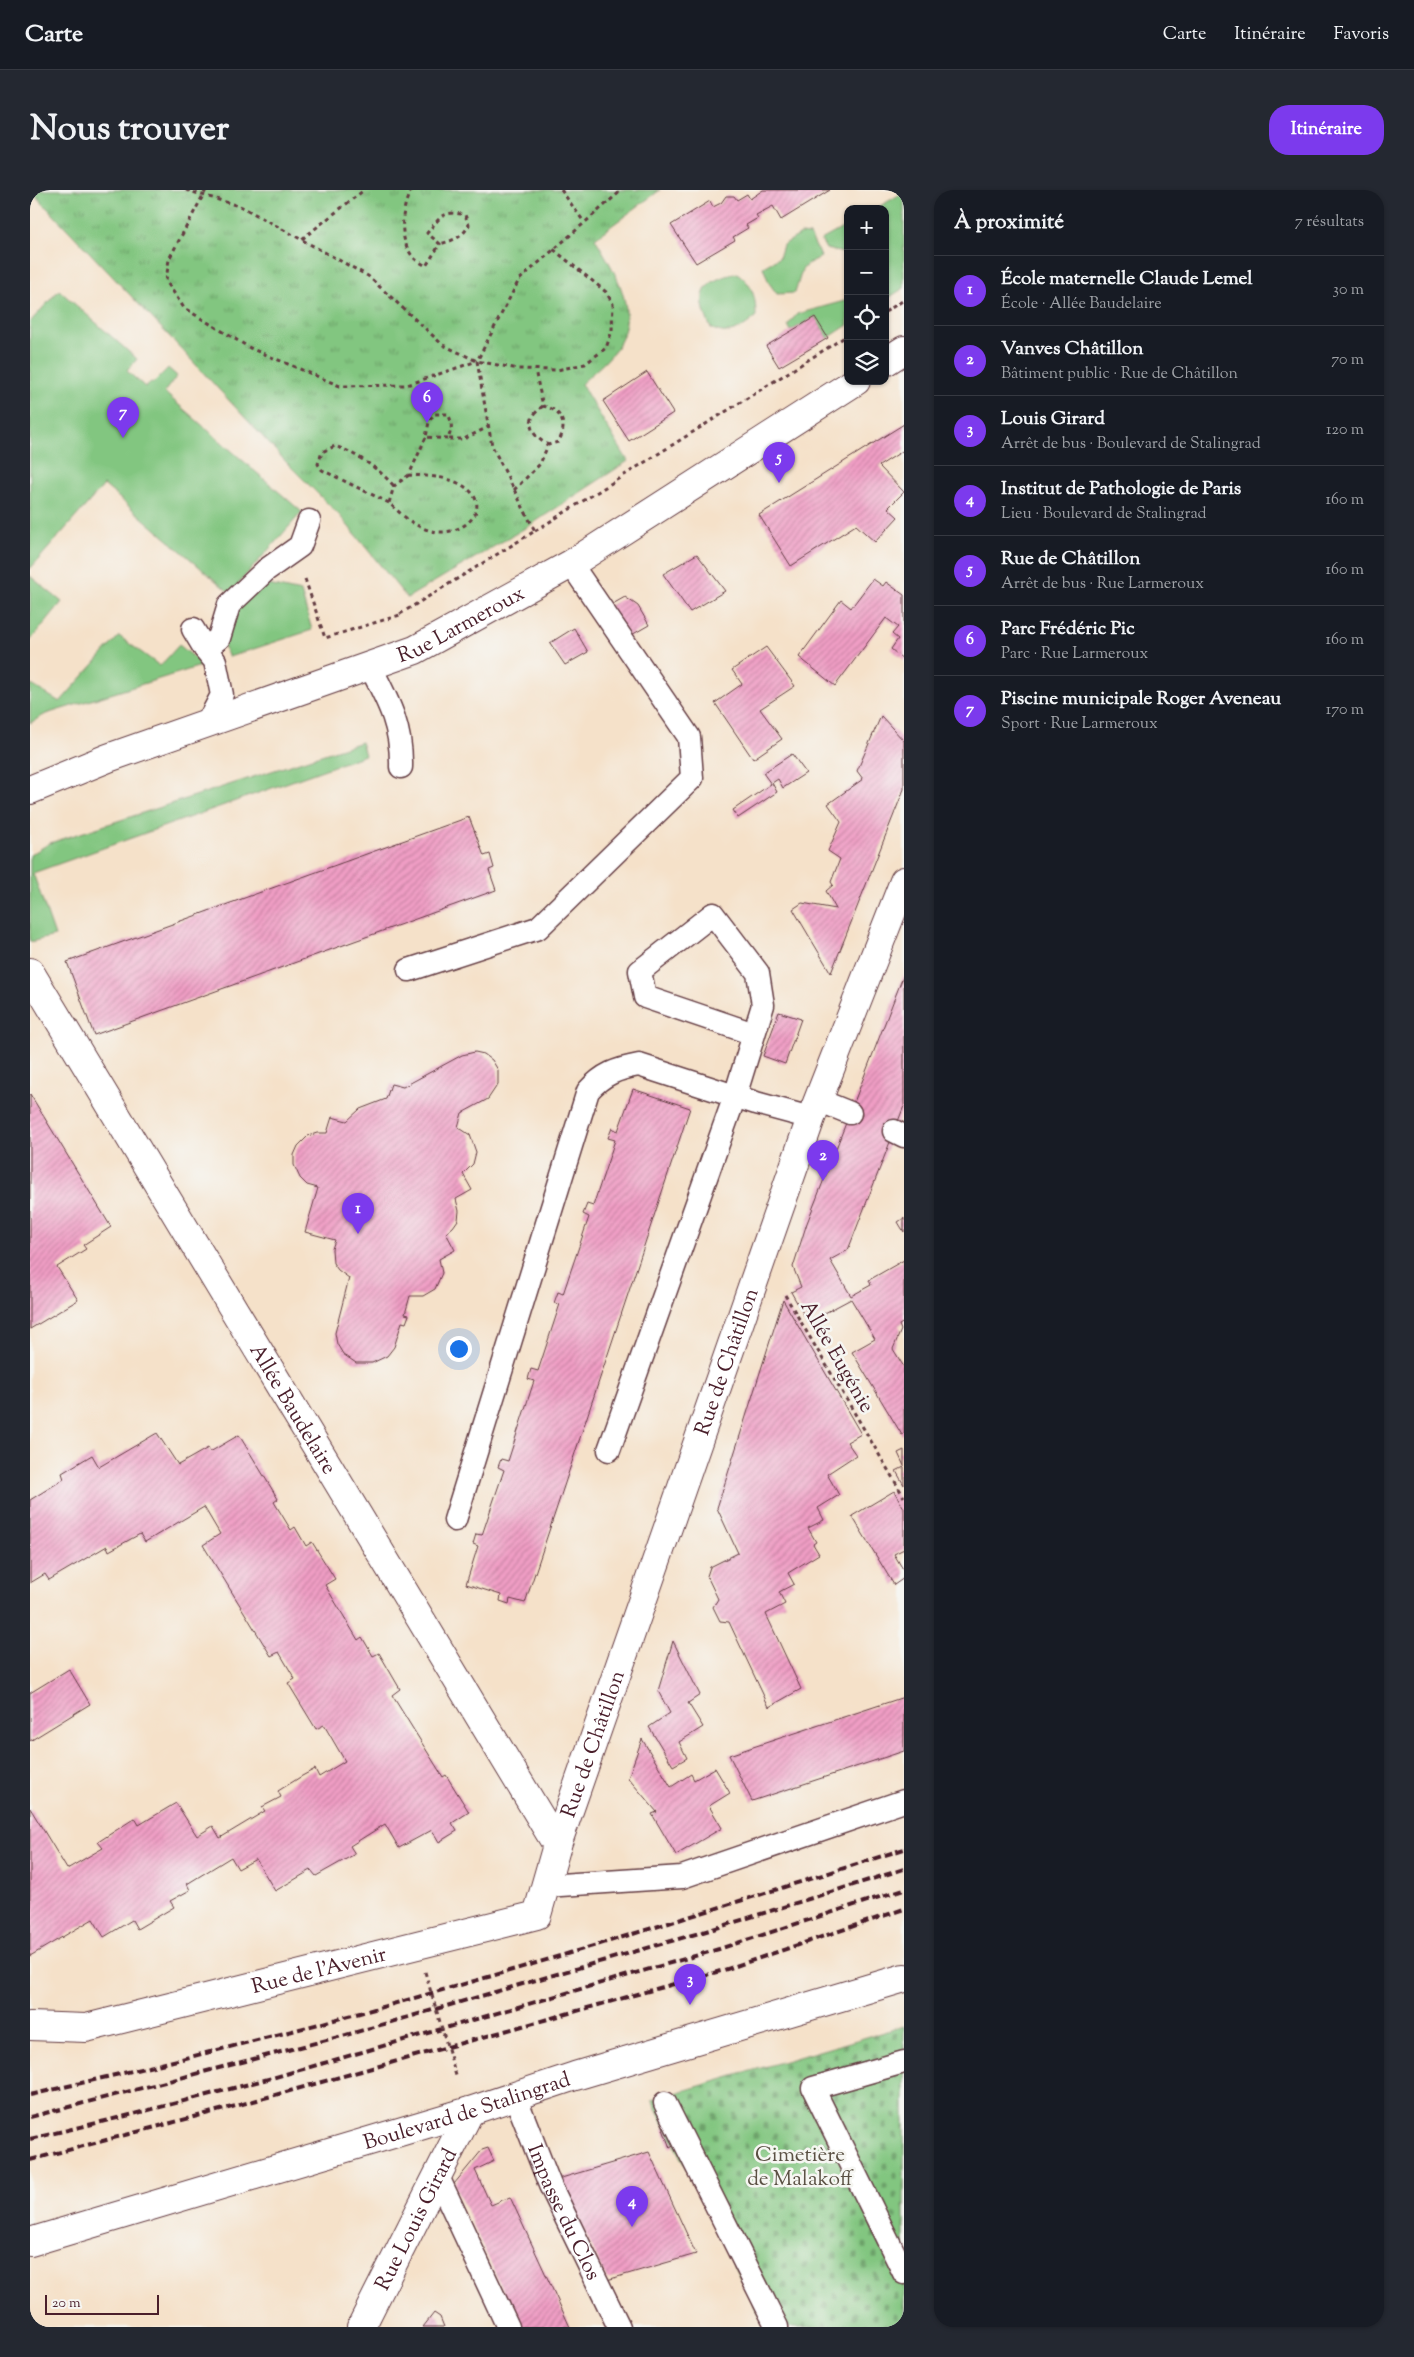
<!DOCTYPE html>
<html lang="fr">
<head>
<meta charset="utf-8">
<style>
	:root { --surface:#171b24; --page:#242831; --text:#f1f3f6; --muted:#9ea1a6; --line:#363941; --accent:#7c3aed }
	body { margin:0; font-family:"Sorts Mill Goudy",serif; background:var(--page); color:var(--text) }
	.controls { position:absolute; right:15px; top:15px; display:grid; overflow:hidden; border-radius:10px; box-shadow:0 1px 4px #0004 }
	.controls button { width:45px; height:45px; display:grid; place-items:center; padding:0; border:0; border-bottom:1px solid var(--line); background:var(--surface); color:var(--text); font:25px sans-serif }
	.scale { position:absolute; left:15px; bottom:12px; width:114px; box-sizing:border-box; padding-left:5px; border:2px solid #4a1f2b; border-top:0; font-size:14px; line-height:18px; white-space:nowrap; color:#4a1f2b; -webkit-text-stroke:4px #f6f6f2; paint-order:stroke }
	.you { position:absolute; left:428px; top:1158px; width:18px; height:18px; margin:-12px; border:4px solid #fff; border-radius:50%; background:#1a73e8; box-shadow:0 0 0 8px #1a73e833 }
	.badge { display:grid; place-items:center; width:32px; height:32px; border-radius:50%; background:var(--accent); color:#fff; font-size:16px; font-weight:700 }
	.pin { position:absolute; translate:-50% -41px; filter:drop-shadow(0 1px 2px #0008) }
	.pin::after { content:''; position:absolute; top:26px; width:18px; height:15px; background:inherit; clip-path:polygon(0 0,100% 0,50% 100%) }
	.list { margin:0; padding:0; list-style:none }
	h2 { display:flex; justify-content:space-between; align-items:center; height:65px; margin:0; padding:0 20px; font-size:21px }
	h2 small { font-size:16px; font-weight:400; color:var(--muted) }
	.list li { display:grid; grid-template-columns:32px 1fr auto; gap:15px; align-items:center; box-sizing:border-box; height:70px; padding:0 20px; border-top:1px solid var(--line) }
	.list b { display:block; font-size:19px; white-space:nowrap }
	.list p { margin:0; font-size:16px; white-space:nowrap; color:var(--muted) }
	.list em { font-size:16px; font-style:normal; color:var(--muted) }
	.icon { flex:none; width:28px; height:28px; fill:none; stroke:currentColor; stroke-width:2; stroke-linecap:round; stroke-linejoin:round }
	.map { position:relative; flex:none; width:874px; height:2137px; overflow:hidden; border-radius:20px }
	header { display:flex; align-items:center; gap:30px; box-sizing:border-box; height:70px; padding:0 25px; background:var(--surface); border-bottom:1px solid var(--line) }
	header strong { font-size:24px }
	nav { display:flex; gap:28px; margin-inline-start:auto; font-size:18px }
	.intro { display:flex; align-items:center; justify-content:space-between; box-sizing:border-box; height:120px; padding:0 30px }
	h1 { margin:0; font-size:35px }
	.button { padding:12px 22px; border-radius:20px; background:var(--accent); color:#fff; font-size:18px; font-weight:700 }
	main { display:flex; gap:30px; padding:0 30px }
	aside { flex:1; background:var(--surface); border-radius:20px; box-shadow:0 1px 4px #0004 }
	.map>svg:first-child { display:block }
	.grass { fill:#82c680; stroke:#667256 }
	.cemetery { fill:url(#cemetery-stones); stroke:#667256 }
	.park { fill:url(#park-tufts); stroke:#667256 }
	.building { fill:url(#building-hatch) }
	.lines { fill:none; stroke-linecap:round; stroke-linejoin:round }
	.service-casing { stroke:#643c43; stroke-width:25 }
	.minor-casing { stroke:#643c43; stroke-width:30 }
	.secondary-casing { stroke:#643c43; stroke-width:30 }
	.path { stroke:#643c43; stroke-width:3; stroke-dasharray:4 4; stroke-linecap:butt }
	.service { stroke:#fff; stroke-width:22 }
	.minor { stroke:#fff; stroke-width:28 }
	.secondary { stroke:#fff; stroke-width:28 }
	.rail { stroke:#4a1f2b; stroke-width:4; stroke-dasharray:8 4; stroke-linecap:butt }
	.path-bridge { stroke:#643c43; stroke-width:3; stroke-dasharray:4 4; stroke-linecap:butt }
	.labels { text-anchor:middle; stroke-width:5; stroke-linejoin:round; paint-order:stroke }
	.street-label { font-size:21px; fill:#4a1f2b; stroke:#f6f6f2 }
	.park-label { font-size:21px; fill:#5b5144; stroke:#f6f6f2 }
</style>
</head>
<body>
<header>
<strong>Carte</strong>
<nav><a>Carte</a><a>Itinéraire</a><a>Favoris</a></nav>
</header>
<div class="intro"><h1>Nous trouver</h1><a class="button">Itinéraire</a></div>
<main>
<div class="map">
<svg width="874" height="2137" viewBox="0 0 874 2137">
	<defs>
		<pattern id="cemetery-stones" width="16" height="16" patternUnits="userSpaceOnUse" patternTransform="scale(1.25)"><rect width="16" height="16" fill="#82c680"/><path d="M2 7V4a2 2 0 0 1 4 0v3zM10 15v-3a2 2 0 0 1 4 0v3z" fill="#6ca069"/></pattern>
		<pattern id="park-tufts" width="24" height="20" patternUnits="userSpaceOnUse" patternTransform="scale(1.25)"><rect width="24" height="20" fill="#82c680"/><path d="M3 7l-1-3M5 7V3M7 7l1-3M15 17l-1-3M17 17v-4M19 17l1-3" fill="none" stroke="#6ca069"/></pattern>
		<pattern id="building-hatch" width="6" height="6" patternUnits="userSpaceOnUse" patternTransform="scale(1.25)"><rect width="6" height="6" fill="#f09ec5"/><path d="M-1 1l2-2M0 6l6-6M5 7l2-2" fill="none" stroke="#c480a0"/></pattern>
	</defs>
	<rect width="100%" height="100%" fill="#f6f6f2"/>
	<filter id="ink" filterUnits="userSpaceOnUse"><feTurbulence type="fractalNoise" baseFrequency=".02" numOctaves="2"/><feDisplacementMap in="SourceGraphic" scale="10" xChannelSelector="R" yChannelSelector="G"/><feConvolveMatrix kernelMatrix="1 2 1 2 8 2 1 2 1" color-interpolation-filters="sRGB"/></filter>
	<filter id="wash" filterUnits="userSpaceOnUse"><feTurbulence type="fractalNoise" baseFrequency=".0096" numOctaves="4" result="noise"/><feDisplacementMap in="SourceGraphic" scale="20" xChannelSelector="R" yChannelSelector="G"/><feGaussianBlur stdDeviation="1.12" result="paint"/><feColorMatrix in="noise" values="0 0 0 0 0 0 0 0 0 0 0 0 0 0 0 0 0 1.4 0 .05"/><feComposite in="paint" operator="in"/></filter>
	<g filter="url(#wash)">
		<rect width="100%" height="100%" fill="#f5e1c9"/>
		<g class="grass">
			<path d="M 874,2 L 874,98 L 855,110 L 855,19 L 845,19 Z"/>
			<path d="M 818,35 L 818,64 L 796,59 L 791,50 Z"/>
			<path d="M 771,44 L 780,45 L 791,67 L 777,74 L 772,80 L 765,103 L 747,104 L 739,93 L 733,77 L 749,68 L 753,55 Z"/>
			<path d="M 707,83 C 723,94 726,108 726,127 C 711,139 699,148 681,138 C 665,105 671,91 707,83 Z"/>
			<path d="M 29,100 L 107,169 L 97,181 L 115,197 L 121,192 L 123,193 L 138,178 L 147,186 L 134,202 L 272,322 L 200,403 L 74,295 L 0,379 L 0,132 Z"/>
			<path d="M 818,110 L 818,135 L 798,148 L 785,127 L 761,141 L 758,135 L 767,124 Z"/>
			<path d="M 0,386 L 32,412 L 0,451 Z"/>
			<path d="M 234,394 L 271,402 L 282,440 L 199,467 L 193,456 L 202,420 Z"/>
			<path d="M 89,446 L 130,476 L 149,455 L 174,475 L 16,524 L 0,533 L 0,494 L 30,512 Z"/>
			<path d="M 331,552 L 335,565 L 3,683 L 25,746 L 0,752 L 0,665 L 20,653 Z"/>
		</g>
		<path class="cemetery" d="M 874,1836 L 874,2137 L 735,2137 L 622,1910 Z"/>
		<path class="park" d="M 0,0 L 630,0 L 565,48 C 582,78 606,112 592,148 C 585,166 564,181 551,194 L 598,271 L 502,334 L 377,408 L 310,326 L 259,275 L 141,148 Z"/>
		<g id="blocks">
			<g class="building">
				<path d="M 733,0 L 800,0 L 751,30 L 743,16 L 726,25 L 728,28 L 716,35 L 718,38 L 703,47 L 705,50 L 666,73 L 641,35 L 680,11 L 683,17 L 691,13 L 696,6 L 704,6 L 707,10 L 717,4 L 720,9 Z"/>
				<path d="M 785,127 L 798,148 L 749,177 L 736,156 Z"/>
				<path d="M 617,182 L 643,223 L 599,251 L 573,211 Z"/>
				<path d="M 874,234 L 874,260 L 849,276 L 874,302 L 858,318 L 868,327 L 845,352 L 826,335 L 761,376 L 729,325 Z"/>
				<path d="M 667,364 L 695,401 L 660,422 L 633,384 Z"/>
				<path d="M 843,389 L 853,396 L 856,392 L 874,405 L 874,470 L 861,459 L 868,449 L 862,444 L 868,437 L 856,428 L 805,496 L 769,467 L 811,410 L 821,418 Z"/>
				<path d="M 595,407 L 608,416 L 619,435 L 598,447 L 579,416 Z"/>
				<path d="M 544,438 L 558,462 L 535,475 L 520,453 Z"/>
				<path d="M 736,457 L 765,496 L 730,519 L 752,549 L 723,569 L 685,513 L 712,494 L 702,480 Z"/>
				<path d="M 851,526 L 874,551 L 874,599 L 801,783 L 763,719 L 772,713 L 806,719 L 796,701 L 803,695 L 801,692 L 810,669 L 798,661 L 811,632 L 798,614 L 833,589 L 827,581 Z"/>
				<path d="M 762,564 L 776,583 L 753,598 L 748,589 L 742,593 L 747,602 L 708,628 L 703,620 L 741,594 L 733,583 Z"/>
				<path d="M 439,627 L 454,666 L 460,664 L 464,678 L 459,680 L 466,700 L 64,845 L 37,772 Z"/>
				<path d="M 874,784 L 874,916 L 818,1060 L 800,1070 L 821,1106 L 841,1095 L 839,1090 L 874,1070 L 874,1132 L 869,1135 L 871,1140 L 863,1159 L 874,1177 L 874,1244 L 872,1245 L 822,1162 L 845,1149 L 821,1109 L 778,1132 L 761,1102 L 771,1097 L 763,1077 L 777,1033 Z"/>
				<path d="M 749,822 L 771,829 L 755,874 L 733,866 Z"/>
				<path d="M 445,862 L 454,864 L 462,870 L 468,880 L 468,894 L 458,909 L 432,923 L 428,937 L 440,945 L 446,962 L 443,974 L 433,984 L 442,1000 L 426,1009 L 429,1021 L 428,1030 L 423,1037 L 416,1043 L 425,1060 L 409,1069 L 412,1083 L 405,1099 L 393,1106 L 380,1106 L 375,1124 L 379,1125 L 376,1133 L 372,1132 L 364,1157 L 357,1166 L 342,1173 L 326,1173 L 313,1164 L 307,1154 L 305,1143 L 319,1088 L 308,1080 L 303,1073 L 302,1059 L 305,1050 L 275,1042 L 288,998 L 277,995 L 270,988 L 264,975 L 264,965 L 268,956 L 278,946 L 287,943 L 297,943 L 302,927 L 317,931 L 330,919 L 356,909 L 361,894 L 373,897 L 432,865 Z"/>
				<path d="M 603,899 L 660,918 L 495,1413 L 480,1409 L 479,1414 L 470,1411 L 471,1405 L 436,1394 L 448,1356 L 443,1354 L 446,1344 L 452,1345 L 474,1280 L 468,1277 L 471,1269 L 478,1271 L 504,1191 L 498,1189 L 501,1179 L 508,1181 L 530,1114 L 524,1113 L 528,1102 L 533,1104 L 559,1027 L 553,1024 L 557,1014 L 563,1016 L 585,950 L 578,948 L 582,938 L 588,941 Z"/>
				<path d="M 0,904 L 81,1037 L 53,1055 L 56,1059 L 27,1077 L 48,1110 L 0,1139 Z"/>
				<path d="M 874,1028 L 874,1042 L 868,1032 Z"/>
				<path d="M 753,1110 L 831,1244 L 817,1252 L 826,1265 L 797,1284 L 809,1305 L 788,1318 L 794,1330 L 778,1338 L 786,1352 L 783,1354 L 789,1364 L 758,1383 L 764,1394 L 749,1402 L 755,1414 L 736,1424 L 771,1499 L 739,1517 L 699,1432 L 690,1431 L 683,1417 L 688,1409 L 677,1386 L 680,1377 L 708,1363 L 687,1318 Z"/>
				<path d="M 127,1243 L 148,1275 L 178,1258 L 180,1262 L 209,1245 L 248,1309 L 244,1312 L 261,1340 L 265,1337 L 276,1356 L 282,1352 L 305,1389 L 295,1395 L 328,1450 L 332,1447 L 343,1466 L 349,1463 L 370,1499 L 362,1505 L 413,1587 L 416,1585 L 439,1622 L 422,1633 L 427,1641 L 409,1652 L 402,1640 L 369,1658 L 355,1634 L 320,1656 L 325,1664 L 286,1686 L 281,1680 L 245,1701 L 226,1669 L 208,1679 L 201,1667 L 157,1694 L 160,1700 L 140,1711 L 144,1717 L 107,1739 L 102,1730 L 74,1747 L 63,1729 L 0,1766 L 0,1618 L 37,1679 L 73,1658 L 68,1652 L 105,1628 L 109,1635 L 146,1613 L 167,1646 L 183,1636 L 190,1648 L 235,1621 L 232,1617 L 251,1607 L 248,1601 L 272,1586 L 285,1579 L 289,1587 L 315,1571 L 294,1535 L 286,1539 L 258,1493 L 265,1489 L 249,1462 L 241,1466 L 173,1355 L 190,1344 L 174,1317 L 115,1352 L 110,1344 L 79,1361 L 77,1356 L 19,1390 L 15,1384 L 0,1393 L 0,1310 L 34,1289 L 32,1283 L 62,1265 L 69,1277 Z"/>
				<path d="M 874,1260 L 874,1276 L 868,1263 Z"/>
				<path d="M 874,1277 L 874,1295 L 866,1281 Z"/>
				<path d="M 864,1301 L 874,1318 L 874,1359 L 864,1364 L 874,1381 L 874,1388 L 864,1395 L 822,1326 Z"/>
				<path d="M 643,1451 L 670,1505 L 658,1513 L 673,1537 L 649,1552 L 657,1568 L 643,1576 L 619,1537 L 640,1523 L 628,1501 Z"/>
				<path d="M 39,1479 L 60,1514 L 0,1551 L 0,1503 Z"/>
				<path d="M 874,1507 L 874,1561 L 722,1611 L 699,1565 Z"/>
				<path d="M 612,1549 L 641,1597 L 661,1584 L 664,1590 L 685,1578 L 700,1603 L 679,1616 L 692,1638 L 646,1665 L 622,1624 L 627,1622 L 598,1588 Z"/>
				<path d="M 635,1937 L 645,1955 L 640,1958 L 633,1939 Z"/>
				<path d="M 458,1958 L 464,1971 L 445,1980 L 461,2015 L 480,2007 L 540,2137 L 490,2137 L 424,1994 L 452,1960 Z"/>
				<path d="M 619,1962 L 666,2064 L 577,2090 L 533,1995 L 532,1997 L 528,1989 Z"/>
				<path d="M 404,2123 L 410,2127 L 414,2137 L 393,2137 Z"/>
			</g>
		</g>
	</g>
	<g filter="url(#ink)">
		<use href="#blocks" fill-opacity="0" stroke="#643c43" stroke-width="1"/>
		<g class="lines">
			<g class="service-casing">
				<g id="service">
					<path d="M 163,439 L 175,459 L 185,471 L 192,505 L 177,534"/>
					<path d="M 175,459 L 189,448 L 199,415 L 236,380 L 270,356 L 279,331"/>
					<path d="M 340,476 C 358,511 372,536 371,577"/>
					<path d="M 379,780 L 508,738 L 662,588 L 659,547 L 541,374"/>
					<path d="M 788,910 L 820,923"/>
					<path d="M 864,941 L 874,946"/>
					<path d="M 579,1260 L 705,906 L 733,815 L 728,783 L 683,724 L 610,781 L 615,807 L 724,844"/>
					<path d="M 425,1330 L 558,901 C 573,884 587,879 609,875 L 726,913 L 781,928"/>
					<path d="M 515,1696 L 652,1687 L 874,1611"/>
					<path d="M 874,1872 L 783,1898 L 874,2083"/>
					<path id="s1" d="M 485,1906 L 520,1995 L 589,2137"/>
					<path d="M 635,1913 L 747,2137"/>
					<path d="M 408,1987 L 478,2137"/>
				</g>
			</g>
			<g class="minor-casing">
				<g id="minor">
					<path id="s2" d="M 0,782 L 527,1655"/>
					<path id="s3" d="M 0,1836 L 56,1838 L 507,1725 L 527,1655 L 781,928 L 874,691"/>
					<path id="s4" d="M 331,2137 L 440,1921"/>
				</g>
			</g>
			<g class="secondary-casing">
				<g id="secondary">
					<path d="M 855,172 L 874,160"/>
					<path id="s5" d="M 0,600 L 78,568 L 385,460 L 541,374 L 826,191"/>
					<path id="s6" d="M 0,2052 L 440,1921 L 545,1886 L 874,1788"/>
				</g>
			</g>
			<g class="path">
				<path d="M 156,0 L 212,17 L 338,86 L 413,155 L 447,171 L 488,179 L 527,180 L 555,174 L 576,158 L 582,141 L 583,114 L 576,102 L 523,59"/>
				<path d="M 176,0 L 139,69 L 136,91 L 154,118 L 220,158 L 310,196 L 377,195 L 447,171"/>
				<path d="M 381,0 C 371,19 368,49 383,67 C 386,71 392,73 396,76 L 410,54 L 397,43 C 410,28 413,19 435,25 L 439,35 C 432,48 424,50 410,54"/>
				<path d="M 531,0 L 554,32"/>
				<path d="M 272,49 L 334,0"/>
				<path d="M 855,122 L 874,110"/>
				<path d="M 513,216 C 494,230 499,244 518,255"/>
				<path d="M 418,249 L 396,247 L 399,232 L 404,224 L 418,224 C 423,234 422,238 418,249 L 434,249 L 458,237"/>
				<path d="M 379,285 L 364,296 L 359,313 C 369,322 380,333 393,338 C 430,355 472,314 428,293 C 413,286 395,286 379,285 L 396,247"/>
				<path d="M 484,300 L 510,274 L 518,255 L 528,252 C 538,237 533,220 513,216 L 505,180"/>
				<path d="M 359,313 L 292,280 L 288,274 L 292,262 L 305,256 C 327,264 348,278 364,296"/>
				<path d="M 505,341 L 818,145"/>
				<path d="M 275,389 L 295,448 L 370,425"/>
				<path d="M 370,424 L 505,341 L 462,256 L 447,171 L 489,90 L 592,0"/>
				<path d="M 755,1105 L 874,1307"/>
			</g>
			<use href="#service" class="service"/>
			<use href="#minor" class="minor"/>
			<use href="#secondary" class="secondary"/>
			<g class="rail">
				<path d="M 0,1905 C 77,1887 154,1869 231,1849 C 447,1794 661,1727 874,1659"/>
				<path d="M 0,1927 L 316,1845 L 683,1739 L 874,1679"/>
				<path d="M 0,1949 L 96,1926 L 242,1888 L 689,1759 L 874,1699"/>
				<path d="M 0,1970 L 202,1917 L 694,1780 L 874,1719"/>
			</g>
			<path class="path-bridge" d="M 395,1782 L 427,1889"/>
		</g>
	</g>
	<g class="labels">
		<g class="street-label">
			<text dy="7" stroke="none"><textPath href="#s5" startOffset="462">Rue Larmeroux</textPath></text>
			<text transform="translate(808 1166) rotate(60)" y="7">Allée Eugénie</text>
			<text dy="7" stroke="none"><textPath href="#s3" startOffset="1106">Rue de Châtillon</textPath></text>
			<text dy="7" stroke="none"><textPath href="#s2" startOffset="510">Allée Baudelaire</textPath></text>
			<text dy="7" stroke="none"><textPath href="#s3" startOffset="701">Rue de Châtillon</textPath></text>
			<text dy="7" stroke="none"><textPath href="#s3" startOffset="296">Rue de l'Avenir</textPath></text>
			<text dy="7" stroke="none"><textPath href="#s6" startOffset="456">Boulevard de Stalingrad</textPath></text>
			<text dy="7" stroke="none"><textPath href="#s1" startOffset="126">Impasse du Clos</textPath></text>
			<text dy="7" stroke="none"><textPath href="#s4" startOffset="121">Rue Louis Girard</textPath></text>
		</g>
		<g class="park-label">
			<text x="770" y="1971">Cimetière<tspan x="770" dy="24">de Malakoff</tspan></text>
		</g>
	</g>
</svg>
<div class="controls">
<button>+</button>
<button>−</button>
<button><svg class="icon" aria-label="locate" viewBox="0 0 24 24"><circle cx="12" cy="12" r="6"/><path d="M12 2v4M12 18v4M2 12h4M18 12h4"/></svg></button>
<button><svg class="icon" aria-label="layers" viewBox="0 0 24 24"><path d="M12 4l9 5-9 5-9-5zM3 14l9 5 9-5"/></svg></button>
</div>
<div class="scale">20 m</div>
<div class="you"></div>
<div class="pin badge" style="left:328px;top:1044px">1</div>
<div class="pin badge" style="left:793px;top:991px">2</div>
<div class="pin badge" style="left:660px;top:1815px">3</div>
<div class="pin badge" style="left:602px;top:2037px">4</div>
<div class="pin badge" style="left:749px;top:293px">5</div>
<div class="pin badge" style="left:397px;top:233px">6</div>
<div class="pin badge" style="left:93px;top:248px">7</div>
</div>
<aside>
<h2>À proximité<small>7 résultats</small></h2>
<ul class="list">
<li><span class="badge">1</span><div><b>École maternelle Claude Lemel</b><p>École · Allée Baudelaire</p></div><em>30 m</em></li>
<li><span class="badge">2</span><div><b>Vanves Châtillon</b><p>Bâtiment public · Rue de Châtillon</p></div><em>70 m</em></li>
<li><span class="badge">3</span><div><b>Louis Girard</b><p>Arrêt de bus · Boulevard de Stalingrad</p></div><em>120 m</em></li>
<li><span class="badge">4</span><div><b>Institut de Pathologie de Paris</b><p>Lieu · Boulevard de Stalingrad</p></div><em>160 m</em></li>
<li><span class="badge">5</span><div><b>Rue de Châtillon</b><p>Arrêt de bus · Rue Larmeroux</p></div><em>160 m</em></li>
<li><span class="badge">6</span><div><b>Parc Frédéric Pic</b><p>Parc · Rue Larmeroux</p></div><em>160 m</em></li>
<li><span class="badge">7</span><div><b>Piscine municipale Roger Aveneau</b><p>Sport · Rue Larmeroux</p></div><em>170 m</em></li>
</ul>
</aside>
</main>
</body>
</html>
